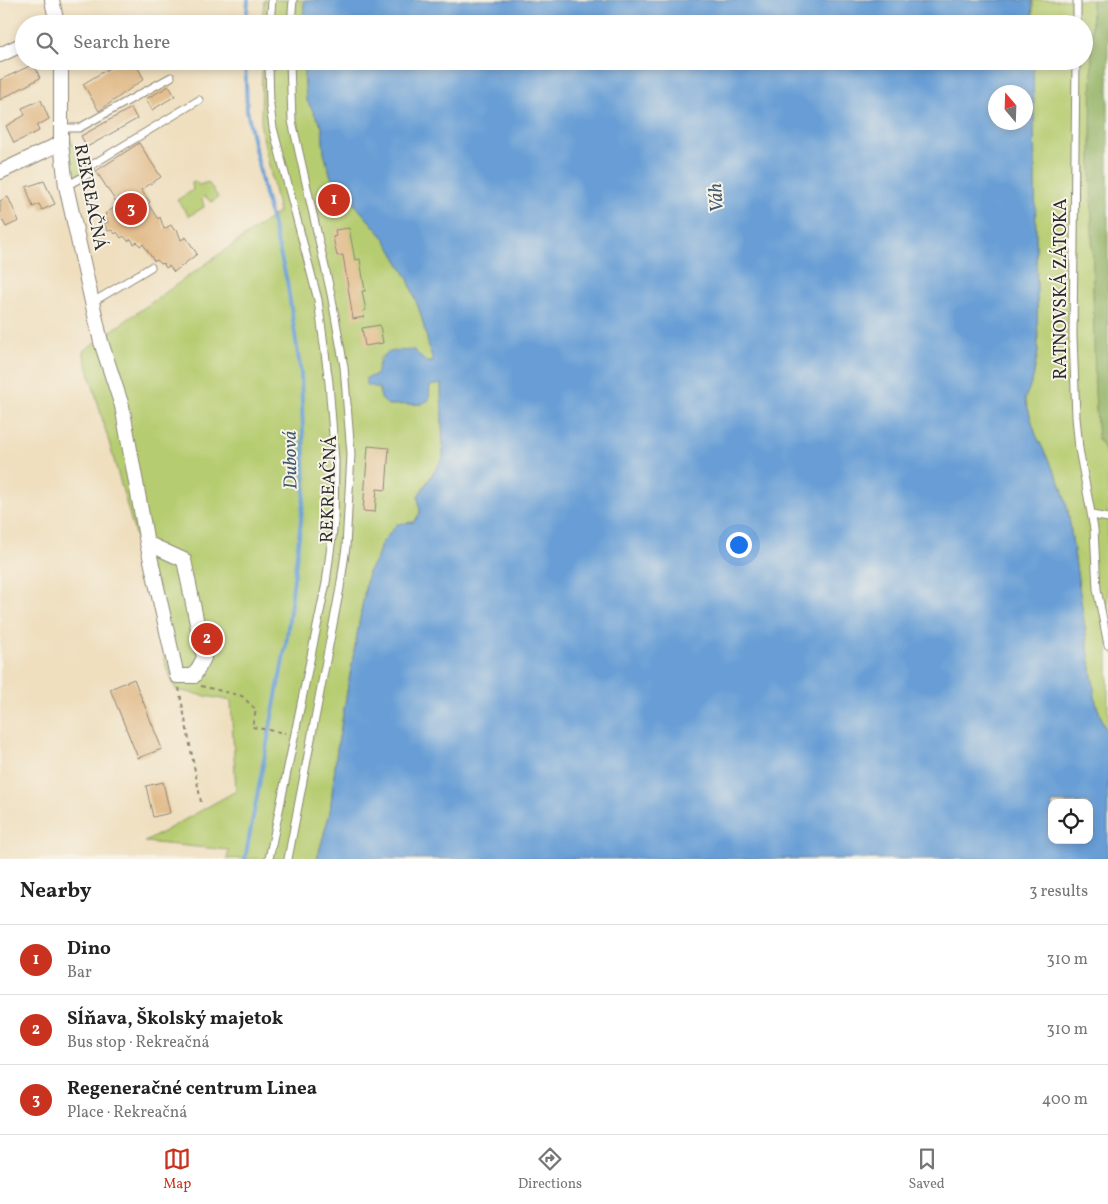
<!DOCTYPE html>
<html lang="en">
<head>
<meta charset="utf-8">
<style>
	:root { --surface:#fff; --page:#f6f6f6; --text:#222; --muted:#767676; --line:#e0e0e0; --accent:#c8321e }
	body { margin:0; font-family:Vollkorn,serif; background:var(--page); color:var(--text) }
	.controls { position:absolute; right:15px; bottom:15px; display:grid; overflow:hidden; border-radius:10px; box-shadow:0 2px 8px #0003 }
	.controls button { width:45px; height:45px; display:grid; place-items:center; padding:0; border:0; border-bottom:1px solid var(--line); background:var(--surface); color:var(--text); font:25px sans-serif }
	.compass { position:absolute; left:988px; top:85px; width:45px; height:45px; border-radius:50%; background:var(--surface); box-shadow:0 2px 8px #0003; rotate:341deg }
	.you { position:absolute; left:738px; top:544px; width:18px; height:18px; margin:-12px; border:4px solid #fff; border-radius:50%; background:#1a73e8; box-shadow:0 0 0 8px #1a73e833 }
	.badge { display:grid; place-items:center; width:32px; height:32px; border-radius:50%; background:var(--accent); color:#fff; font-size:16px; font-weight:700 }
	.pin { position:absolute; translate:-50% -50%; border:2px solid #fff; box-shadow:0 1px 5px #0006 }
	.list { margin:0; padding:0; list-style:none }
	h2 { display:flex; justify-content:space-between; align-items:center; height:65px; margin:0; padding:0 20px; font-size:21px }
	h2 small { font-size:16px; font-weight:400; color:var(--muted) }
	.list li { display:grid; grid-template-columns:32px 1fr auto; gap:15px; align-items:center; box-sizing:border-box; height:70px; padding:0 20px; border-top:1px solid var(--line) }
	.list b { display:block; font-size:19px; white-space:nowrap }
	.list p { margin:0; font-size:16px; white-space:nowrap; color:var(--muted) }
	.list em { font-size:16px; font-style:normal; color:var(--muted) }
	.icon { flex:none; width:28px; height:28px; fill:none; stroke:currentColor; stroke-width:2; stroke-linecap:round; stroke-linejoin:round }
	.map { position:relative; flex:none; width:1108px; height:859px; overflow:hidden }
	.search { position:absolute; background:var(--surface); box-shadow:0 2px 8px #0003; left:15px; right:15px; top:15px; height:55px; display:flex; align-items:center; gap:12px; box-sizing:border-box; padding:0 18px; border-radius:28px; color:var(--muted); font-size:19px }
	.sheet { height:275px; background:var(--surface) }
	nav { display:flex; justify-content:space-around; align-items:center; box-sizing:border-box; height:70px; border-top:1px solid var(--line); background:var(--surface); font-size:14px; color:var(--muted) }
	nav a { display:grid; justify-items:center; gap:2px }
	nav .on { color:var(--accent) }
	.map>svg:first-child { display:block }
	.green { fill:#b6cc70; stroke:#707c4e }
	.forest { fill:#90b062; stroke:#5e6e46 }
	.water { fill:#689ed5; stroke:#4a6480; fill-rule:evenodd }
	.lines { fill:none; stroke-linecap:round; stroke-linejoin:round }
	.stream { stroke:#689ed5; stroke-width:4 }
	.building { fill:#e2bd8d }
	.lane-casing { stroke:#8d8575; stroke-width:9 }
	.street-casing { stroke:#8d8575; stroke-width:16 }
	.path { stroke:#8d8575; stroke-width:2; stroke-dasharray:4 4; stroke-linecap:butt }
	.lane { stroke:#fff; stroke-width:7 }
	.street { stroke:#fff; stroke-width:14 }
	.labels { text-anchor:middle; stroke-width:4; stroke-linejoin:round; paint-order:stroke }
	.street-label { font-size:18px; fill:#2b2b2b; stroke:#f7f3e8 }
	.water-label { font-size:19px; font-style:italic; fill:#43596f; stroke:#f7f3e8 }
</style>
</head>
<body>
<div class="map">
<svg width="1108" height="859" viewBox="0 0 1108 859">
	<rect width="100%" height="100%" fill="#f7f3e8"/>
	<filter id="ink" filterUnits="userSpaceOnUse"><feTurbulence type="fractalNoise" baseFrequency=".02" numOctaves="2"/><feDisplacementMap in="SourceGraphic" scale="10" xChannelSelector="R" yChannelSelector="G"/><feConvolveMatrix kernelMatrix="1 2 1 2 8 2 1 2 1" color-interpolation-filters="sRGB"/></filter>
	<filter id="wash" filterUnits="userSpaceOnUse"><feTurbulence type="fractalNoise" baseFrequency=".0096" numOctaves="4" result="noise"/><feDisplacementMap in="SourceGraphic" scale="20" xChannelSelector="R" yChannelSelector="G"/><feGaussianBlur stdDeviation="1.12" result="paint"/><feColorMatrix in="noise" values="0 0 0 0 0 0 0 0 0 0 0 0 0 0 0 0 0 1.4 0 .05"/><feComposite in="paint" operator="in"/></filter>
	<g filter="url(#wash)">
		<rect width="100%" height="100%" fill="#efdfbf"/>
		<g class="green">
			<path d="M 264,0 L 304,0 L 303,24 L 262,24 Z"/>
			<path d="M 1033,0 L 1092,0 L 1091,170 L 1095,391 L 1098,439 L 1108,456 L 1108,736 L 1096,703 L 1068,511 L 1061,485 L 1036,435 L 1025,398 L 1033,378 L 1038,352 L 1033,61 L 1084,61 L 1084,24 L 1033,24 Z"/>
			<path d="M 262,61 L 303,61 L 306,99 L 322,127 L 324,153 L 331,177 L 385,239 L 408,279 L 420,312 L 433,362 L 380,357 C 376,374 374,393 388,405 L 422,404 L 430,386 L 441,384 L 443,458 L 418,496 L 420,513 L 414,522 L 381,544 L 377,558 L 368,572 L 337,749 L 330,812 L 317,859 L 227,859 L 229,850 L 145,842 L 236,791 L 231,701 L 176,690 L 166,666 L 149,583 L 83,351 L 279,212 L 261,127 Z"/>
			<path d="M 69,135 L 83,167 L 81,175 L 76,177 L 67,172 L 65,137 Z"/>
			<path d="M 195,181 L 199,185 L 208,182 L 218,197 L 212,202 L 204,196 L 202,199 L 204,207 L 189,216 L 177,200 L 193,190 L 192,183 Z"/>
		</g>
		<path class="forest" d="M 1092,0 L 1108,0 L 1108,456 L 1098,439 L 1095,391 L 1091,170 Z"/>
		<g class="water">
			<path d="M 304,0 L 1032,0 L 1033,24 L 303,24 Z"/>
			<path d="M 303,61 L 1033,61 L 1038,352 L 1033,378 L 1025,399 L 1036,435 L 1061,485 L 1068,511 L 1096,703 L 1108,736 L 1108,859 L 317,859 L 330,812 L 337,749 L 368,572 L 377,558 L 381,544 L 397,524 L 414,522 L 420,513 L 418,496 L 443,458 L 441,384 L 430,386 L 429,400 L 422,404 L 388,405 L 381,399 L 379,388 L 366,385 L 366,378 L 376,375 C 383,347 388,352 414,350 L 427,363 L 433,362 L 420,312 L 408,279 L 385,239 L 331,177 L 324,153 L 322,127 L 306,99 ZM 996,92 L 1026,92 L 1026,122 L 996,122 ZM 1052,803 L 1089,803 L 1089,840 L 1052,840 Z"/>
		</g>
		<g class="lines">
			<g class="stream">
				<path d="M 246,24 L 248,0"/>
				<path d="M 245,61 L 247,110 L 263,186 L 287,281 L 301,374 L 305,487 L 286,644 L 245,859"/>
			</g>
		</g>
		<g id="blocks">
			<g class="building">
				<path d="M 121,61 L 134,61 L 144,79 L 99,111 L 83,84 Z"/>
				<path d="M 34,64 L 40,78 L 0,100 L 0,80 Z"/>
				<path d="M 169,86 L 175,96 L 152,110 L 146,99 Z"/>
				<path d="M 41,100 L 49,119 L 37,126 L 39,131 L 14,143 L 6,126 L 25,115 L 22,108 Z"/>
				<path d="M 131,108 L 137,119 L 87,147 L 81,136 Z"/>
				<path d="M 139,143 L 161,177 L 141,190 L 150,202 L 148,204 L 158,219 L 160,217 L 164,229 L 171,225 L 174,230 L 177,229 L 181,240 L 186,237 L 197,254 L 174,272 L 169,266 L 166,268 L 163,263 L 160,264 L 157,260 L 154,261 L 143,244 L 140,246 L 137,242 L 134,244 L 131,239 L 128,241 L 124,236 L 121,238 L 117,232 L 115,234 L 112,230 L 108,231 L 104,224 L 108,222 L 105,214 L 118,205 L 96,171 Z"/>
				<path d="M 44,181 L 55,204 L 42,210 L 39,204 L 33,207 L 26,187 Z"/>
				<path d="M 8,197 L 19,221 L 6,227 L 3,221 L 0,222 L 0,201 Z"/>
				<path d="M 349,228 L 355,260 L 360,259 L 365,291 L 362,291 L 366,310 L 363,311 L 364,317 L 353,319 L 343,255 L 337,256 L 333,237 L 336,236 L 335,230 Z"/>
				<path d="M 380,325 L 383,343 L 365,346 L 362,328 Z"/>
				<path d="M 368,446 L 389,448 L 386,490 L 377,489 L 375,512 L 363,511 Z"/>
				<path d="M 134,679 L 162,749 L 138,758 L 110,689 Z"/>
				<path d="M 163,782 L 170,813 L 153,817 L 146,786 Z"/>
			</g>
		</g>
	</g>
	<g filter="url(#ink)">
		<use href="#blocks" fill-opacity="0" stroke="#8d8575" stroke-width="1"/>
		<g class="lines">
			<g class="lane-casing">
				<g id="lane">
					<path d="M 270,24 L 272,0"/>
					<path d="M 291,24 L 293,0"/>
					<path d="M 1077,24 L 1077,0"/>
					<path d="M 269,61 L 270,106 L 273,128 L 318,300 L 329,383 L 335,461 L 334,522 L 326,583 L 269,859"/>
					<path d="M 1076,61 L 1073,336 L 1076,417 L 1079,449 L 1094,529 L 1097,589 L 1108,645"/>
					<path d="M 61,128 L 79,128 L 171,77"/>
					<path d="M 66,186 L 90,173 L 90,166 L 199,100"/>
					<path d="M 93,302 L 151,267"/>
					<path d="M 1092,515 L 1108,518"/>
					<path d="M 288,859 L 340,588 L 346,547 L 351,454 L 344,367 L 331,294 L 292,121 L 290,61"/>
				</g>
			</g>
			<g class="street-casing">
				<g id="street">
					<path d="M 52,0 L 57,24"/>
					<path d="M 0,55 L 21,45"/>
					<path d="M 61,61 L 61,143 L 66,186 L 101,342 L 122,406 L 147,543 L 177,676 L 194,676 L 204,658 L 184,560 L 147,543"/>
					<path d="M 0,172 L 61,143"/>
				</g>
			</g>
			<g class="path">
				<path d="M 201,686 L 242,696 L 256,710 L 252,727 L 285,733"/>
				<path d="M 179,688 L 201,802"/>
			</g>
			<use href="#lane" class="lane"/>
			<use href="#street" class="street"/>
		</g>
	</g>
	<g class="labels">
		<g class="street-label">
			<text transform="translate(91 197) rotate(79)" y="6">REKREAČNÁ</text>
			<text transform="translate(1060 289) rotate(-90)" y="6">RATNOVSKÁ ZÁTOKA</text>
			<text transform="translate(328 489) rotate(-88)" y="6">REKREAČNÁ</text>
		</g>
		<g class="water-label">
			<text transform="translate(715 198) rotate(-94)" y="7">Váh</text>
			<text transform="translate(289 460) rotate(-91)" y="7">Dubová</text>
		</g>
	</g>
</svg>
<div class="controls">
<button><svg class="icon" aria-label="locate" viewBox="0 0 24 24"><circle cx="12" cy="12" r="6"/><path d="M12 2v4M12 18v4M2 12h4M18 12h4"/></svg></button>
</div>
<svg class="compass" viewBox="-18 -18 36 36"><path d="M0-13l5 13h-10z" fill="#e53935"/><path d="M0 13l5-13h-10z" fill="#767676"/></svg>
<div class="you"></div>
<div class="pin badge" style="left:334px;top:200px">1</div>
<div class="pin badge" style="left:207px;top:639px">2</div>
<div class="pin badge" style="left:131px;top:209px">3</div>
<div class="search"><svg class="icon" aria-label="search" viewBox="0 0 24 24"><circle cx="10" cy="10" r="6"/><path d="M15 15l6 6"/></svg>Search here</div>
</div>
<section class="sheet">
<h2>Nearby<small>3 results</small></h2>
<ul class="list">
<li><span class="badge">1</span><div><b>Dino</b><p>Bar</p></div><em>310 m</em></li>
<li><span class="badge">2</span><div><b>Sĺňava, Školský majetok</b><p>Bus stop · Rekreačná</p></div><em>310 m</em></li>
<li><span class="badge">3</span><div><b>Regeneračné centrum Linea</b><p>Place · Rekreačná</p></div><em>400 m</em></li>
</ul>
</section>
<nav>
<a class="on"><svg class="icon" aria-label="map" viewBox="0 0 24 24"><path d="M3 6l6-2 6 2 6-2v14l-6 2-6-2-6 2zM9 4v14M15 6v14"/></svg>Map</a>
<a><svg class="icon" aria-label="directions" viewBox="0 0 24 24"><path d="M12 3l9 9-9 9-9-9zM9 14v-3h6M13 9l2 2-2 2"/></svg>Directions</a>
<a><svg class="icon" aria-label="saved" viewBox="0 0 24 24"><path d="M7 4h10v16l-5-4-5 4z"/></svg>Saved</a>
</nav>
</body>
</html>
